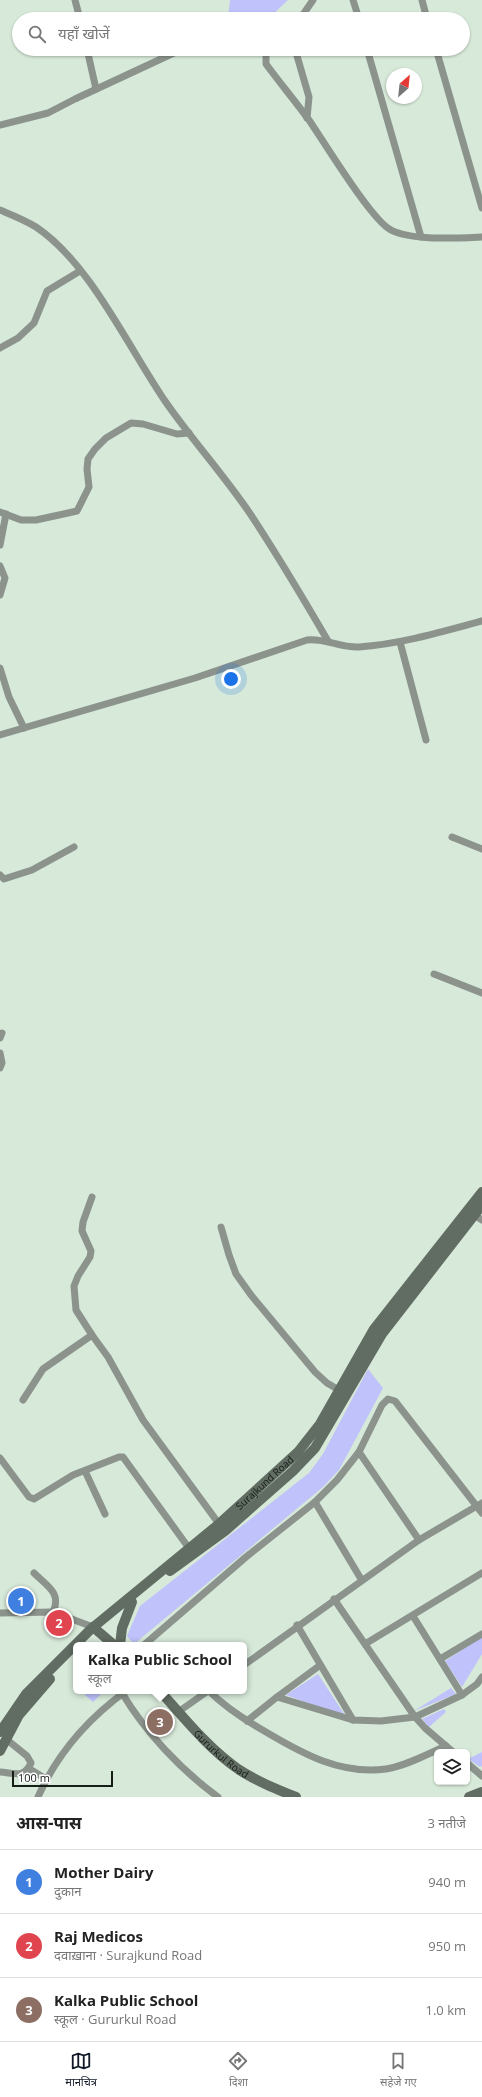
<!DOCTYPE html>
<html lang="hi">
<head>
<meta charset="utf-8">
<style>
	:root { --surface:#fff; --page:#f2f2f2; --text:#222; --muted:#767676; --line:#e0e0e0; --accent:#111827 }
	body { margin:0; font-family:"Open Sans","Noto Sans Devanagari",sans-serif; background:var(--page); color:var(--text) }
	.controls { position:absolute; right:12px; bottom:12px; display:grid; overflow:hidden; border-radius:6px; box-shadow:0 1px 3px #0004 }
	.controls button { width:36px; height:36px; display:grid; place-items:center; padding:0; border:0; border-bottom:1px solid var(--line); background:var(--surface); color:var(--text); font:20px sans-serif }
	.compass { position:absolute; left:386px; top:68px; width:36px; height:36px; border-radius:50%; background:var(--surface); box-shadow:0 1px 3px #0004; rotate:27deg }
	.scale { position:absolute; left:12px; bottom:10px; width:101px; box-sizing:border-box; padding-left:4px; border:2px solid #161d17; border-top:0; font-size:11px; line-height:14px; white-space:nowrap; color:#161d17; -webkit-text-stroke:3px #fff; paint-order:stroke }
	.you { position:absolute; left:231px; top:679px; width:14px; height:14px; margin:-10px; border:3px solid #fff; border-radius:50%; background:#1a73e8; box-shadow:0 0 0 6px #1a73e833 }
	.badge { display:grid; place-items:center; width:26px; height:26px; border-radius:50%; background:var(--accent); color:#fff; font-size:13px; font-weight:700 }
	.pin { position:absolute; translate:-50% -50%; border:2px solid #fff; box-shadow:0 1px 4px #0006 }
	.popup { position:absolute; left:73px; top:1642px; width:174px; height:52px; box-sizing:border-box; display:grid; place-content:center; border-radius:6px; background:var(--surface); filter:drop-shadow(0 1px 3px #0005); font-size:13px; white-space:nowrap; color:var(--muted) }
	.popup b { font-size:15px; color:var(--text) }
	.popup::after { content:''; position:absolute; left:50%; top:100%; margin-left:-8px; border:8px solid transparent; border-top-color:var(--surface) }
	.list { margin:0; padding:0; list-style:none }
	h2 { display:flex; justify-content:space-between; align-items:center; height:52px; margin:0; padding:0 16px; font-size:17px }
	h2 small { font-size:13px; font-weight:400; color:var(--muted) }
	.list li { display:grid; grid-template-columns:26px 1fr auto; gap:12px; align-items:center; box-sizing:border-box; height:64px; padding:0 16px; border-top:1px solid var(--line) }
	.list b { display:block; font-size:15px; white-space:nowrap }
	.list p { margin:0; font-size:13px; white-space:nowrap; color:var(--muted) }
	.list em { font-size:13px; font-style:normal; color:var(--muted) }
	.icon { flex:none; width:22px; height:22px; fill:none; stroke:currentColor; stroke-width:2; stroke-linecap:round; stroke-linejoin:round }
	.map { position:relative; flex:none; width:482px; height:1797px; overflow:hidden }
	.search { position:absolute; background:var(--surface); box-shadow:0 1px 3px #0004; left:12px; right:12px; top:12px; height:44px; display:flex; align-items:center; gap:10px; box-sizing:border-box; padding:0 14px; border-radius:22px; color:var(--muted); font-size:15px }
	.sheet { height:244px; background:var(--surface) }
	nav { display:flex; justify-content:space-around; align-items:center; box-sizing:border-box; height:56px; border-top:1px solid var(--line); background:var(--surface); font-size:11px; color:var(--muted) }
	nav a { display:grid; justify-items:center; gap:2px }
	nav .on { color:var(--accent) }
	.map>svg:first-child { display:block }
	.green { fill:#bfc2fb }
	.lines { fill:none; stroke-linecap:round; stroke-linejoin:round }
	.street { stroke:#8b938c; stroke-width:7 }
	.secondary { stroke:#616c62; stroke-width:10 }
	.labels { text-anchor:middle; stroke-width:3.5; stroke-linejoin:round; paint-order:stroke }
	.street-label { font-size:10px; fill:#161d17; stroke:#fff }
</style>
</head>
<body>
<div class="map">
<svg width="482" height="1797" viewBox="0 0 482 1797">
	<rect width="100%" height="100%" fill="#d7e9d9"/>
	<g class="green">
		<path d="M 230,0 L 288,0 L 268,19 L 228,19 Z"/>
		<path d="M 368,1369 L 383,1388 L 339,1470 L 323,1487 L 134,1644 L 127,1636 L 140,1606 L 309,1473 L 323,1454 Z"/>
		<path d="M 482,1637 L 482,1654 L 462,1687 L 445,1661 Z"/>
		<path d="M 318,1674 L 346,1717 L 286,1695 Z"/>
		<path d="M 451,1688 L 456,1694 L 414,1711 Z"/>
		<path d="M 89,1691 L 104,1691 L 93,1702 L 85,1695 Z"/>
		<path d="M 444,1709 L 446,1712 L 429,1727 L 422,1719 Z"/>
		<path d="M 482,1752 L 482,1766 L 480,1767 L 468,1759 Z"/>
	</g>
	<g class="lines">
		<g class="street">
			<path d="M 75,0 L 80,19"/>
			<path d="M 353,0 L 359,19"/>
			<path d="M 422,0 L 427,19"/>
			<path d="M 300,19 L 313,0"/>
			<path d="M 87,49 L 96,89"/>
			<path d="M 270,49 L 266,54 L 266,64 C 280,83 295,101 309,120 C 324,142 372,221 391,230 C 412,241 459,238 482,237"/>
			<path d="M 295,49 L 309,97 L 307,118"/>
			<path d="M 367,49 L 421,237"/>
			<path d="M 436,49 L 482,208"/>
			<path d="M 0,125 L 48,113 L 75,99 L 176,52"/>
			<path d="M 0,210 C 12,215 25,220 36,227 C 90,263 128,347 165,401 C 192,440 224,475 251,515 C 278,556 303,598 328,641"/>
			<path d="M 0,348 L 18,338 L 34,323 L 47,291 L 80,271"/>
			<path d="M 0,512 L 21,520 L 36,520 L 77,511 L 89,487 L 87,469 L 88,459 L 95,449 L 106,438 L 131,423 L 143,424 L 177,434 L 189,433"/>
			<path d="M 0,545 L 6,514"/>
			<path d="M 0,566 L 5,578 L 0,595"/>
			<path d="M 400,642 L 426,740"/>
			<path d="M 0,668 L 9,697 L 24,728"/>
			<path d="M 0,735 L 195,678 L 307,640 C 325,638 341,648 359,647 C 401,644 441,632 482,621"/>
			<path d="M 452,837 L 482,849"/>
			<path d="M 0,875 L 4,879 L 32,870 L 74,847"/>
			<path d="M 434,974 L 482,993"/>
			<path d="M 0,1038 L 2,1033"/>
			<path d="M 0,1053 L 2,1063 L 0,1068"/>
			<path d="M 92,1197 L 83,1222 L 82,1231 L 91,1251 L 90,1257 L 78,1276 L 74,1286 L 76,1310 L 92,1335 L 108,1357 L 143,1420 L 222,1528"/>
			<path d="M 470,1212 L 482,1220"/>
			<path d="M 221,1227 L 229,1255 L 236,1274 L 251,1295 L 315,1372 L 327,1383 L 339,1390"/>
			<path d="M 23,1400 L 43,1369 L 92,1335"/>
			<path d="M 359,1452 L 419,1540"/>
			<path d="M 0,1458 L 29,1497 L 34,1499 L 73,1475 L 119,1457 L 123,1457 L 191,1551"/>
			<path d="M 85,1471 L 105,1514"/>
			<path d="M 315,1502 L 361,1579"/>
			<path d="M 34,1573 C 47,1586 62,1593 53,1612"/>
			<path d="M 334,1599 L 415,1717 L 425,1728 L 453,1752"/>
			<path d="M 0,1613 L 53,1612 L 93,1627"/>
			<path d="M 413,1616 L 462,1695"/>
			<path d="M 297,1625 L 353,1720"/>
			<path d="M 365,1644 L 482,1573"/>
			<path d="M 144,1645 L 246,1557 L 315,1502 L 337,1480 L 359,1452 L 382,1405 L 388,1399 L 395,1401 L 482,1513"/>
			<path d="M 440,1659 L 482,1634"/>
			<path d="M 244,1665 L 419,1540 L 482,1503"/>
			<path d="M 209,1691 C 226,1708 245,1720 266,1732 C 303,1754 341,1775 386,1769 C 406,1766 427,1754 446,1746"/>
			<path d="M 122,1693 C 146,1733 181,1770 218,1797"/>
			<path d="M 277,1697 L 353,1720 L 381,1721 L 415,1717 L 462,1695 L 477,1684 L 482,1677"/>
			<path d="M 178,1712 L 208,1691"/>
			<path d="M 247,1721 L 277,1697 L 319,1666"/>
			<path d="M 467,1763 L 482,1776"/>
			<path d="M 28,1768 L 46,1779"/>
			<path d="M 0,1772 C 14,1773 24,1779 31,1763 L 27,1756 L 6,1739"/>
			<path d="M 38,1797 C 57,1754 89,1718 126,1691"/>
		</g>
		<g class="secondary">
			<path d="M 170,1571 L 225,1531 L 293,1471 L 315,1448 L 382,1334 L 482,1205"/>
			<path d="M 93,1627 L 114,1645"/>
			<path d="M 120,1645 L 122,1628 L 132,1602"/>
			<path id="s1" d="M 160,1691 C 184,1718 208,1748 238,1769 C 256,1781 276,1789 296,1797"/>
			<path id="s2" d="M 0,1732 L 26,1694 L 91,1629 L 219,1524 L 298,1452 L 320,1424 L 374,1329 L 482,1192"/>
			<path d="M 0,1751 L 19,1715 L 50,1679"/>
			<path d="M 469,1797 L 482,1792"/>
		</g>
	</g>
	<g class="labels">
		<g class="street-label">
			<text dy="4" stroke="none"><textPath href="#s2" startOffset="365">Surajkund Road</textPath></text>
			<text dy="4" stroke="none"><textPath href="#s1" startOffset="88">Gururkul Road</textPath></text>
		</g>
	</g>
</svg>
<div class="controls">
<button><svg class="icon" aria-label="layers" viewBox="0 0 24 24"><path d="M12 4l9 5-9 5-9-5zM3 14l9 5 9-5"/></svg></button>
</div>
<svg class="compass" viewBox="-18 -18 36 36"><path d="M0-13l5 13h-10z" fill="#e53935"/><path d="M0 13l5-13h-10z" fill="#767676"/></svg>
<div class="scale">100 m</div>
<div class="you"></div>
<div class="pin badge" style="left:21px;top:1601px;background:#3f7fe0">1</div>
<div class="pin badge" style="left:59px;top:1623px;background:#e0444e">2</div>
<div class="pin badge" style="left:160px;top:1722px;background:#8d6e63">3</div>
<div class="popup"><b>Kalka Public School</b>स्कूल</div>
<div class="search"><svg class="icon" aria-label="search" viewBox="0 0 24 24"><circle cx="10" cy="10" r="6"/><path d="M15 15l6 6"/></svg>यहाँ खोजें</div>
</div>
<section class="sheet">
<h2>आस-पास<small>3 नतीजे</small></h2>
<ul class="list">
<li><span class="badge" style="background:#3f7fe0">1</span><div><b>Mother Dairy</b><p>दुकान</p></div><em>940 m</em></li>
<li><span class="badge" style="background:#e0444e">2</span><div><b>Raj Medicos</b><p>दवाख़ाना · Surajkund Road</p></div><em>950 m</em></li>
<li><span class="badge" style="background:#8d6e63">3</span><div><b>Kalka Public School</b><p>स्कूल · Gururkul Road</p></div><em>1.0 km</em></li>
</ul>
</section>
<nav>
<a class="on"><svg class="icon" aria-label="map" viewBox="0 0 24 24"><path d="M3 6l6-2 6 2 6-2v14l-6 2-6-2-6 2zM9 4v14M15 6v14"/></svg>मानचित्र</a>
<a><svg class="icon" aria-label="directions" viewBox="0 0 24 24"><path d="M12 3l9 9-9 9-9-9zM9 14v-3h6M13 9l2 2-2 2"/></svg>दिशा</a>
<a><svg class="icon" aria-label="saved" viewBox="0 0 24 24"><path d="M7 4h10v16l-5-4-5 4z"/></svg>सहेजे गए</a>
</nav>
</body>
</html>
